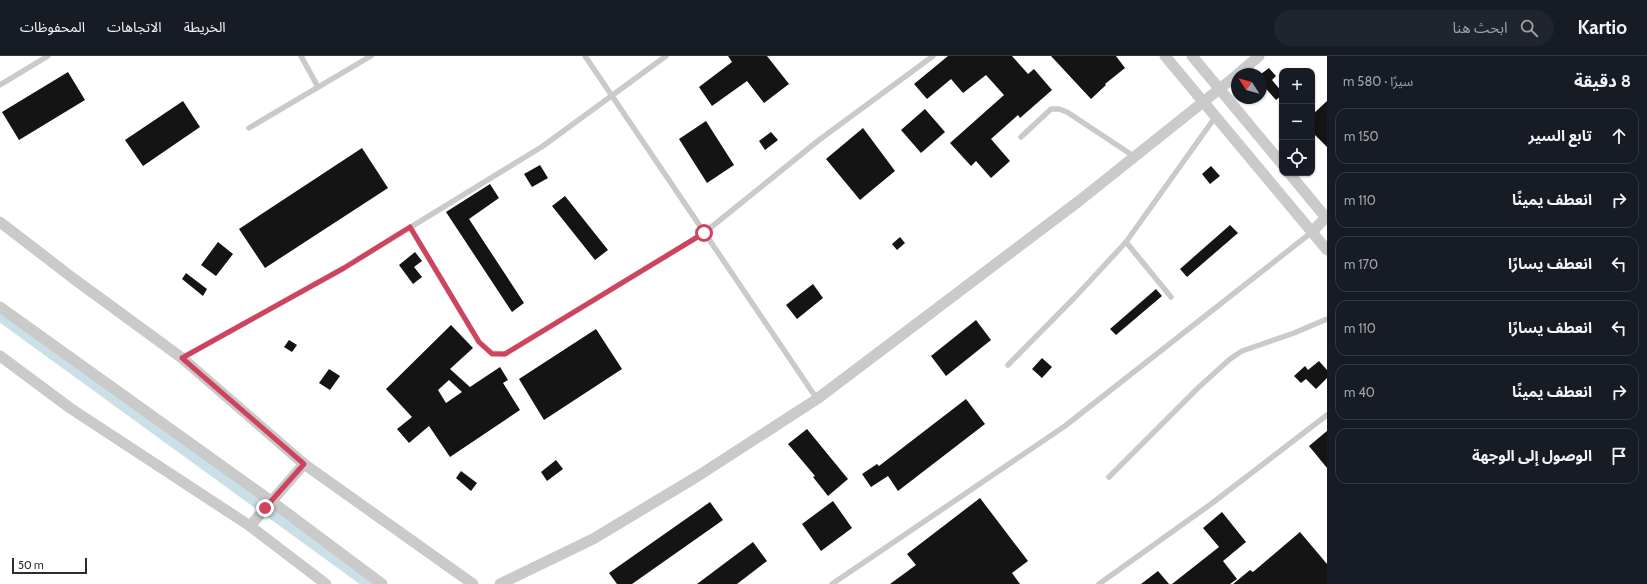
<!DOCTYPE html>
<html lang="ar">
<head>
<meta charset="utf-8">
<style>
	:root { --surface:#171b24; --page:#20242c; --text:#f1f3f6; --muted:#9ea1a6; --line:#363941 }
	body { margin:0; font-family:Cabin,"Noto Sans Arabic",sans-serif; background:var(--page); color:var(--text); direction:rtl }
	.controls { position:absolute; right:12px; top:12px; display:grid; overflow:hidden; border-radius:8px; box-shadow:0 1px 3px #0004 }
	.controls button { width:36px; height:36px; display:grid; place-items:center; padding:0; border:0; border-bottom:1px solid var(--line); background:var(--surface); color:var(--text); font:20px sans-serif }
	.compass { position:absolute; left:1231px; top:12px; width:36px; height:36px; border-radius:50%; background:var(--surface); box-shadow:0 1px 3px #0004; rotate:306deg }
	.scale { position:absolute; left:12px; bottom:10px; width:75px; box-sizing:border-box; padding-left:4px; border:2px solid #2d2d2d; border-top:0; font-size:11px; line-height:14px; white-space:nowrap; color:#2d2d2d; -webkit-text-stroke:3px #fff; paint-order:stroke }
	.stop { position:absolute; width:12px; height:12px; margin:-9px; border:3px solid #d0435e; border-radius:50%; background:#fff }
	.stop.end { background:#d0435e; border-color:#fff; box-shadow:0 1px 4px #0008 }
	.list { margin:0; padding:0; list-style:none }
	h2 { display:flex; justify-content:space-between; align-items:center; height:52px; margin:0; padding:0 16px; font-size:17px }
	h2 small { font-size:13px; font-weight:400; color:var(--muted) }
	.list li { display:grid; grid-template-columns:26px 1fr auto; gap:12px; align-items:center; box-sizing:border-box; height:56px; margin:0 8px 8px; padding:0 8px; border:1px solid var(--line); border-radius:12px }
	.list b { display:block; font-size:15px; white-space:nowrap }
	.list em { font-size:13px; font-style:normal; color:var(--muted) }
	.icon { flex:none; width:22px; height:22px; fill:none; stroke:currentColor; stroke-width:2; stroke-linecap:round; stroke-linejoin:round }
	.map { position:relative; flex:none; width:1327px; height:528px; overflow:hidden; direction:ltr }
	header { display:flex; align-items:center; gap:24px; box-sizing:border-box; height:56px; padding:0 20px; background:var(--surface); border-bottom:1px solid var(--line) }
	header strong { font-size:19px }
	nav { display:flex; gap:22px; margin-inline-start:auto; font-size:14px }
	.search { width:280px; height:36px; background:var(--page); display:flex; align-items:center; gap:10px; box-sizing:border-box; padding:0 14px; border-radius:22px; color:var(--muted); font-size:15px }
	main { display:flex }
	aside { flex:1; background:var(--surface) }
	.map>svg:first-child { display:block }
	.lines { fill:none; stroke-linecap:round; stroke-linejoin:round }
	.canal { stroke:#cadfe7; stroke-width:11 }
	.building { fill:#141414; fill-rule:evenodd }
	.service { stroke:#cacaca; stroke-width:5.5 }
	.minor { stroke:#cacaca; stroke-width:11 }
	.route { stroke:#d0435e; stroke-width:5 }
</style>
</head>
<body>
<header>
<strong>Kartio</strong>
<div class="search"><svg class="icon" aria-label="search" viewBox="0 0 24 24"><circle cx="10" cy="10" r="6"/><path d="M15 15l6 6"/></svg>ابحث هنا</div>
<nav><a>الخريطة</a><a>الاتجاهات</a><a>المحفوظات</a></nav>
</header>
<main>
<aside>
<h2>8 دقيقة<small>سيرًا · 580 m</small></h2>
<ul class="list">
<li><svg class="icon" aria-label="ahead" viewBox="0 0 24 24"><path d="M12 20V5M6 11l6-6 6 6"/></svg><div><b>تابع السير</b></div><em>150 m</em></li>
<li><svg class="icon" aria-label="right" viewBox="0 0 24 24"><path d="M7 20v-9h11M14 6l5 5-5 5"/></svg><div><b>انعطف يمينًا</b></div><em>110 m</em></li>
<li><svg class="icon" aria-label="left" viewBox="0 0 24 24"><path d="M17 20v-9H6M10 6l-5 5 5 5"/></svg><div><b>انعطف يسارًا</b></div><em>170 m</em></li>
<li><svg class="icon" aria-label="left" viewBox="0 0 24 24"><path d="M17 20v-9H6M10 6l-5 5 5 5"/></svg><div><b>انعطف يسارًا</b></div><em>110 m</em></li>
<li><svg class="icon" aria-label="right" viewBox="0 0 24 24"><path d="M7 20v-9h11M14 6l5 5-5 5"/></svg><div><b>انعطف يمينًا</b></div><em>40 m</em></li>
<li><svg class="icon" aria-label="arrive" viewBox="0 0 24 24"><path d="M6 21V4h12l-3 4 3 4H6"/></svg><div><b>الوصول إلى الوجهة</b></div></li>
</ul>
</aside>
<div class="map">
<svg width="1327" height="528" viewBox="0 0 1327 528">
	<rect width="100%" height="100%" fill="#fff"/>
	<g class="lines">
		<path class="canal" d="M 0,260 L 369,528"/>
	</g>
	<g class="building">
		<path d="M 728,0 L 767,0 L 789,28 L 764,47 L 747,25 L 712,50 L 699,31 L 732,6 Z"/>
		<path d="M 948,0 L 1012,0 L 1028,18 L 1034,13 L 1052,34 L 1020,62 L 1018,59 L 991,83 L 1010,105 L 991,122 L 976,105 L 971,110 L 950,87 L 1004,39 L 986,19 L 963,37 L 951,23 L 927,43 L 914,28 Z"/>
		<path d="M 1051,0 L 1116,0 L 1125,12 L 1105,28 L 1106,29 L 1091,43 Z"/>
		<path d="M 1269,12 L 1276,20 L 1272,24 L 1282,36 L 1282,39 L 1276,44 L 1261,27 L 1261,18 Z"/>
		<path d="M 68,16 L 85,44 L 19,84 L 2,56 Z"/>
		<path d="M 183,45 L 200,71 L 143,110 L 125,84 Z"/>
		<path d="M 1327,45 L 1327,91 L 1312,76 L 1312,59 Z"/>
		<path d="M 925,53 L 945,76 L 921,97 L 901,74 Z"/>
		<path d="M 706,65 L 734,109 L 707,127 L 679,83 Z"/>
		<path d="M 863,72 L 895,115 L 860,144 L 826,103 Z"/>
		<path d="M 771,76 L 778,84 L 765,94 L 759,85 Z"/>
		<path d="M 362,92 L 388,132 L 265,212 L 239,173 Z"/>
		<path d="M 540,109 L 548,122 L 532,131 L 524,118 Z"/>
		<path d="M 1211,110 L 1220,120 L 1210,128 L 1202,118 Z"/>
		<path d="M 490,128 L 499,142 L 469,163 L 524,247 L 512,256 L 446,156 Z"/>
		<path d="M 565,140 L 608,194 L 595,204 L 552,150 Z"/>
		<path d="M 1230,169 L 1238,177 L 1187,221 L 1180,213 Z"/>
		<path d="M 900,181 L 905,187 L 897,194 L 892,188 Z"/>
		<path d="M 218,186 L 233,198 L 216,220 L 201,209 Z"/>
		<path d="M 415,196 L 422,205 L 414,211 L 422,221 L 413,228 L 399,209 Z"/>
		<path d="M 186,217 L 207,233 L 203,240 L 182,223 Z"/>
		<path d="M 813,228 L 823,242 L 797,263 L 786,249 Z"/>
		<path d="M 1156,233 L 1162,240 L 1116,279 L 1110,273 Z"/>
		<path d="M 976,264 L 991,284 L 946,320 L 931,300 Z"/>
		<path d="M 451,269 L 473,292 L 450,313 L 470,331 L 500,311 L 508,324 L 503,327 L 520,354 L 450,401 L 429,370 L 409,387 L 397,373 L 412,361 L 386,333 ZM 449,324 L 462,336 L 446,347 L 438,334 Z"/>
		<path d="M 596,273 L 622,313 L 544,364 L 519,323 Z"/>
		<path d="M 289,284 L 297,289 L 292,296 L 284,291 Z"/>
		<path d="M 1042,302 L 1052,311 L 1042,322 L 1032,313 Z"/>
		<path d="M 1319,305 L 1327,314 L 1327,322 L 1316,333 L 1306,323 L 1301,327 L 1294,320 L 1305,310 L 1308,314 Z"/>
		<path d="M 329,313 L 340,320 L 330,334 L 319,327 Z"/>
		<path d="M 966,343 L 985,368 L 898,435 L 888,420 L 871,431 L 862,418 L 877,408 L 879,410 Z"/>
		<path d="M 807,373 L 848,423 L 828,440 L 813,421 L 815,420 L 788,388 Z"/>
		<path d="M 1327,375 L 1327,412 L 1309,390 Z"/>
		<path d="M 556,404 L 563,413 L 547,425 L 541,416 Z"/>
		<path d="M 461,415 L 477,427 L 471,435 L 456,422 Z"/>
		<path d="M 980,442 L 1028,505 L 1012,517 L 1020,528 L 890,528 L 916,509 L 907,498 Z"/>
		<path d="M 833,445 L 852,472 L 821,495 L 802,468 Z"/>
		<path d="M 710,446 L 723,464 L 632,528 L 617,528 L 609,517 Z"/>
		<path d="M 1222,456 L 1246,486 L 1223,505 L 1237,523 L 1230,528 L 1172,528 L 1219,491 L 1203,472 Z"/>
		<path d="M 1300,476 L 1327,508 L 1327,528 L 1233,528 L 1250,514 L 1253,516 Z"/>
		<path d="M 753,486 L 767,505 L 737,528 L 697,528 Z"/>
		<path d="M 1158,515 L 1169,528 L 1141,528 Z"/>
	</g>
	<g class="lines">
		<g class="service">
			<path d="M 301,0 L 318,31"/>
			<path d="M 585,0 L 817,343"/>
			<path d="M 0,29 L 48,0"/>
			<path d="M 249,72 L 371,0"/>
			<path d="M 1021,81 L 1051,53 L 1059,53 L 1067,56 L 1135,101"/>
			<path d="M 410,171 L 479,286 L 492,297 L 505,298 L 704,177 L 819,84 L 933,0"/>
			<path d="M 1126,186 L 1171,241"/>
			<path d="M 182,302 L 344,212 L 543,90 L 666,0"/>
			<path d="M 1008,309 L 1077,239 L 1126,186 L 1216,60"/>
			<path d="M 1109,421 L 1199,331 L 1230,303 L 1242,295 L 1294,277 L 1327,263"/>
			<path d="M 832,528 L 1065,370 L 1312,176"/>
			<path d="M 1099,528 L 1211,448 L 1327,359"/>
		</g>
		<g class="minor">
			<path d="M 1165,0 L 1327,194"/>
			<path d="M 1192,0 L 1282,108"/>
			<path d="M 1238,18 L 1259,0"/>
			<path d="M 1289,117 L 1327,163"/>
			<path d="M 0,166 L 74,223 L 182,302 L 304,408 L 473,528"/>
			<path d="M 1312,176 L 1326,161"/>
			<path d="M 0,251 L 271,445 L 382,528"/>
			<path d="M 0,300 L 70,352 L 250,470 L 326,528"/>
			<path d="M 250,470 L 304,408"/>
			<path d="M 500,528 L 593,483 L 698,420 L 817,343 L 1079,145 L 1237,19"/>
		</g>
	</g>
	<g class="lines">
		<path class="route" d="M 265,452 L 304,408 L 182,302 L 344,212 L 410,171 L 479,286 L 492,298 L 505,298 L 704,177"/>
	</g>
</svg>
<div class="controls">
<button>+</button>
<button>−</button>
<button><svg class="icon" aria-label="locate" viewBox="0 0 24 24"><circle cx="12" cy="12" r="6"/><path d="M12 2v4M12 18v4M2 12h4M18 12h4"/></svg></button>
</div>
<svg class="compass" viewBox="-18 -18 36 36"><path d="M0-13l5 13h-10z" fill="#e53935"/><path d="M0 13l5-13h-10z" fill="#9ea1a6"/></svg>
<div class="scale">50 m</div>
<div class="stop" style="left:704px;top:177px"></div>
<div class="stop end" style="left:265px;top:452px"></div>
</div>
</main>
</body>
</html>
